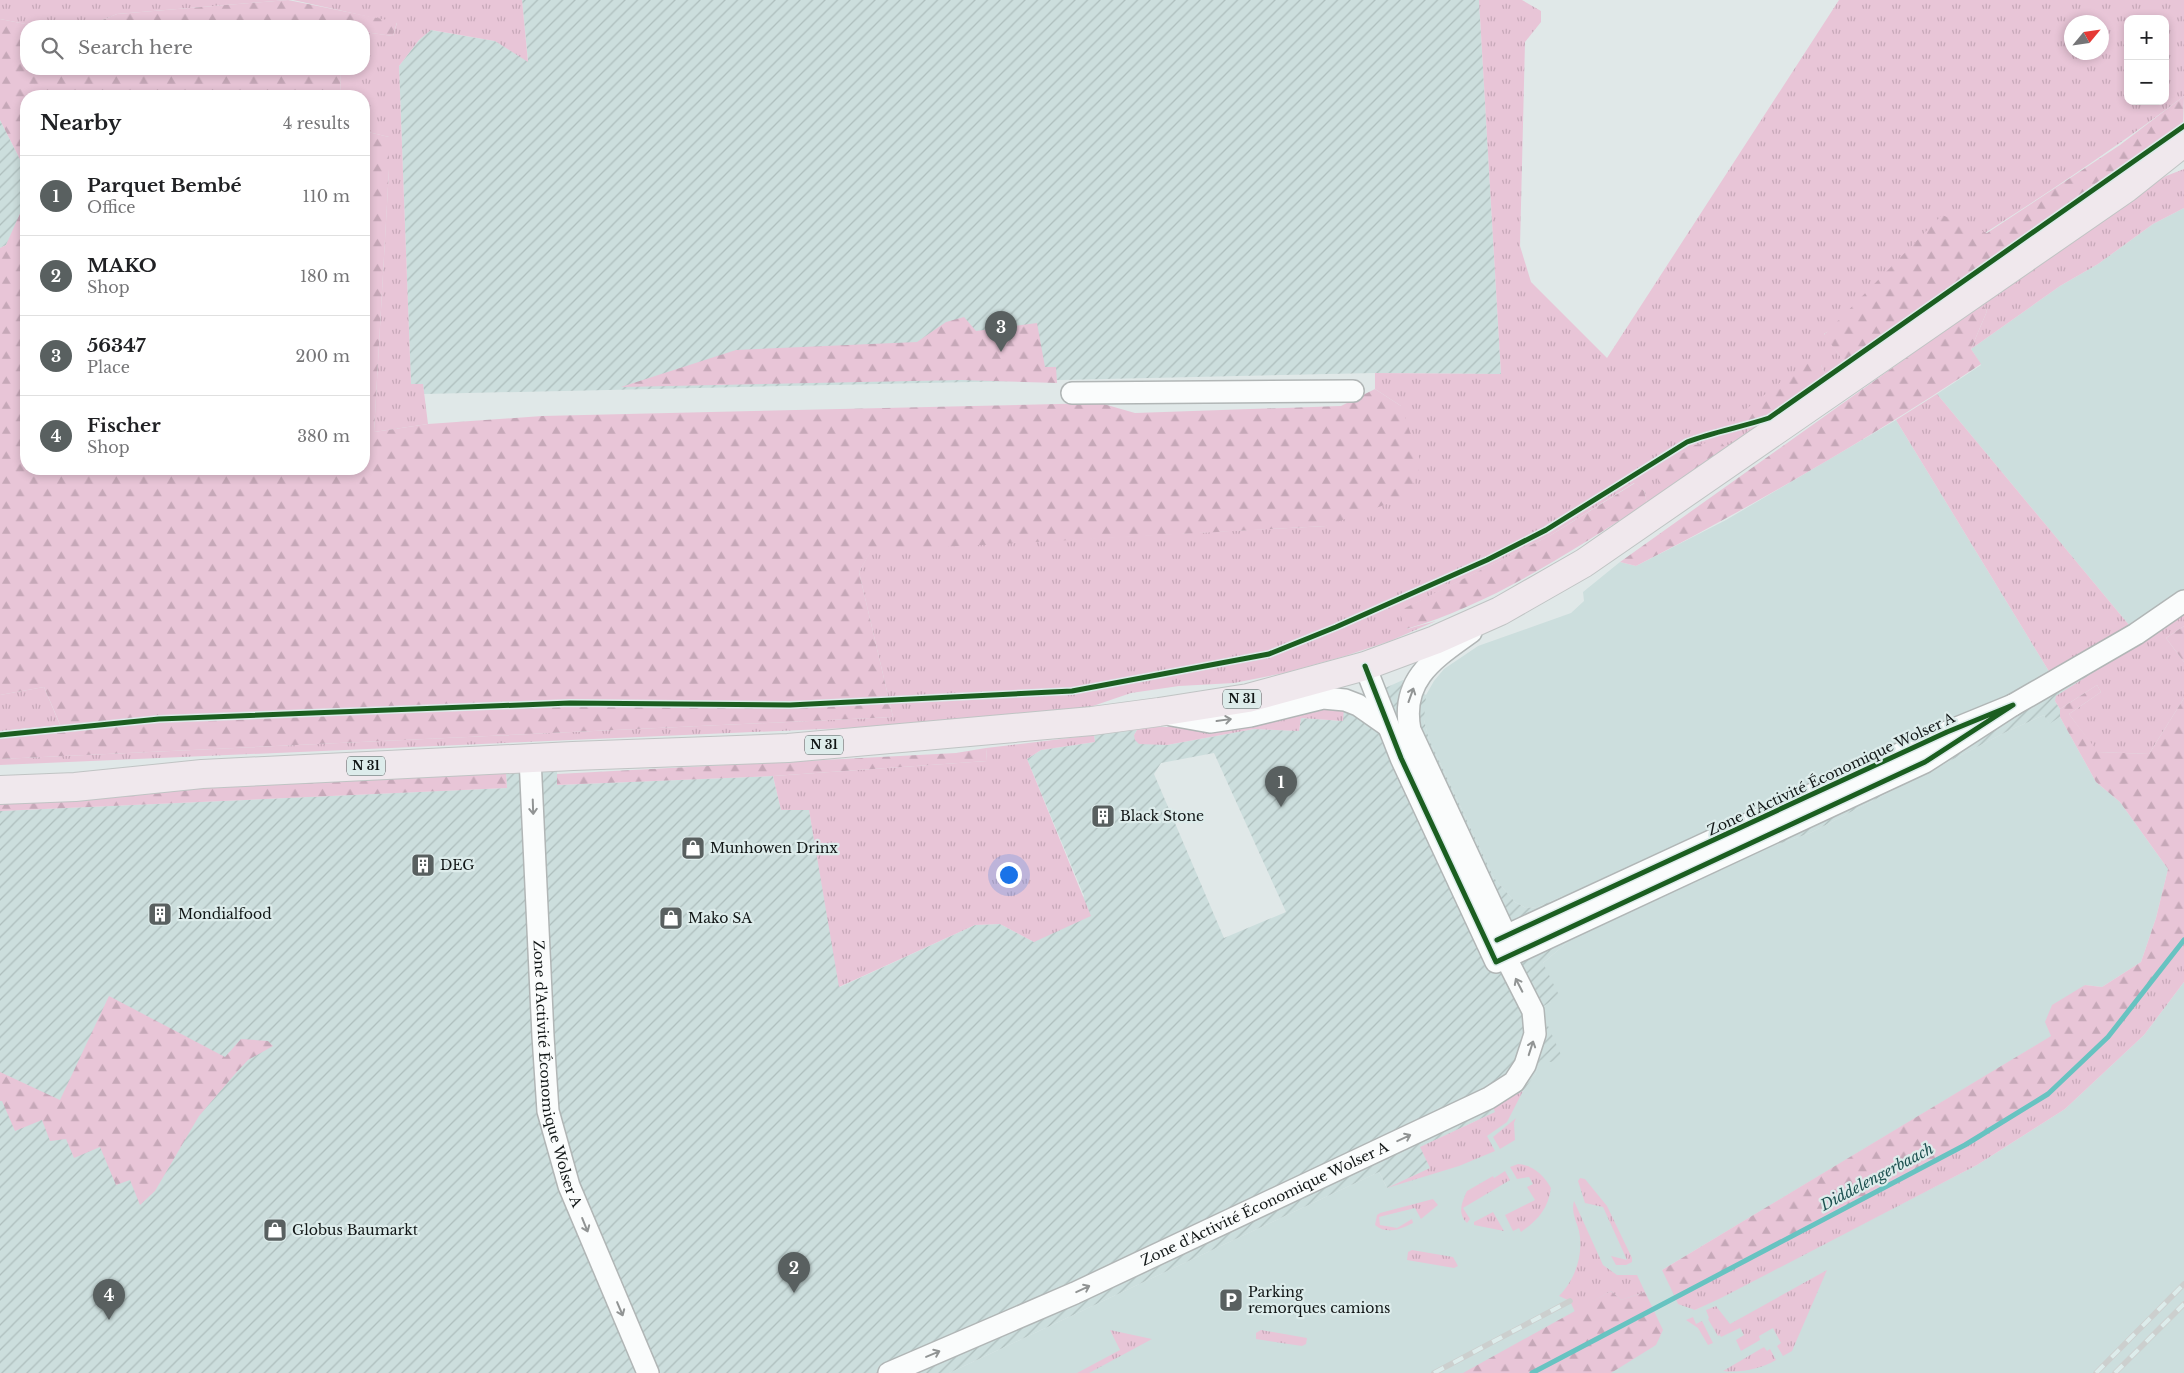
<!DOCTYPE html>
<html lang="en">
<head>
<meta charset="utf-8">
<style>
	:root { --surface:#fff; --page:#f2f2f2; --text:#202124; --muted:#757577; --line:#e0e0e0; --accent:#596060 }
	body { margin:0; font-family:"Libre Baskerville",serif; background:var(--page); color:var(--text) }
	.controls { position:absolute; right:15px; top:15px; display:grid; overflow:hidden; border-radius:10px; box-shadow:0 2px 8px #0003 }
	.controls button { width:45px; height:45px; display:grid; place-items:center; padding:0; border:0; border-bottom:1px solid var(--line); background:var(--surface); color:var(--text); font:25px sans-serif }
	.compass { position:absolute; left:2064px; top:15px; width:45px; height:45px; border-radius:50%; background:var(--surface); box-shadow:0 2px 8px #0003; rotate:61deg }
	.you { position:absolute; left:1008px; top:874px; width:18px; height:18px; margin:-12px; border:4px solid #fff; border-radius:50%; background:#1a73e8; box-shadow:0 0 0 8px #1a73e833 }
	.badge { display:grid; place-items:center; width:32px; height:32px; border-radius:50%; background:var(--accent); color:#fff; font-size:16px; font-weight:700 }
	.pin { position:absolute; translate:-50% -41px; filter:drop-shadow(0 1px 2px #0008) }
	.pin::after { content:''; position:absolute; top:26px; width:18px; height:15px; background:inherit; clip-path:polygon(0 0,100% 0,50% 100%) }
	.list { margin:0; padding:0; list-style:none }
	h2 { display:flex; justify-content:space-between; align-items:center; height:65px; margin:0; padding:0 20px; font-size:21px }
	h2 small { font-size:16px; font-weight:400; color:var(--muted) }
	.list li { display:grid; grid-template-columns:32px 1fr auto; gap:15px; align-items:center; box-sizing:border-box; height:80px; padding:0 20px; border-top:1px solid var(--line) }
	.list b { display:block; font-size:19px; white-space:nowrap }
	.list p { margin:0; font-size:16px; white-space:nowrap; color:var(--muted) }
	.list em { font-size:16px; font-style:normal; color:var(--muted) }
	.icon { flex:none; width:28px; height:28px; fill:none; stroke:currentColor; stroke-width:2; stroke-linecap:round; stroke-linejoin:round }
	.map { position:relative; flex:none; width:2184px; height:1373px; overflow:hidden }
	.search { position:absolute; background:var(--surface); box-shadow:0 2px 8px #0003; left:20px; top:20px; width:350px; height:55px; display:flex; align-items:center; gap:12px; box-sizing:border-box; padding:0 18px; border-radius:20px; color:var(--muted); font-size:19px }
	.panel { position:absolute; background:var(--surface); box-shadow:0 2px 8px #0003; left:20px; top:90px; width:350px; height:385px; border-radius:20px }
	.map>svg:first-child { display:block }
	.built { fill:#ccdedd }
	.industrial { fill:url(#industrial-furrows); fill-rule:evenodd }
	.grass { fill:url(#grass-tufts); fill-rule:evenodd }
	.forest { fill:url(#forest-firs) }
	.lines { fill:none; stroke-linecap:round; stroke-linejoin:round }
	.stream { stroke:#67c3c1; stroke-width:5 }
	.minor-casing { stroke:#b1b6b6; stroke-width:24 }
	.primary-casing { stroke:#c0c4c4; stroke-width:30 }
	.minor { stroke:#fafcfc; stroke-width:21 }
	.primary { stroke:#f0e8ed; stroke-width:28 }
	.rail-casing { stroke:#cccfce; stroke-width:5.5 }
	.rail { stroke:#ddeceb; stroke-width:4; stroke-dasharray:11; stroke-linecap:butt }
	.cycleway-casing { stroke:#ddeceb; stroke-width:8 }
	.cycleway { stroke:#1b5e20; stroke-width:5 }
	.oneway { stroke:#919494 }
	.labels { text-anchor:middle; stroke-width:4.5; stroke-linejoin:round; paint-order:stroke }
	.shield { fill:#ddeceb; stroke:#4e5656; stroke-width:1 }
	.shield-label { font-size:12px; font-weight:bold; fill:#111616 }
	.street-label { font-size:14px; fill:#111616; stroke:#ddeceb }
	.poi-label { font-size:14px; fill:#111616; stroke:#ddeceb; text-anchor:start }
	.water-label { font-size:15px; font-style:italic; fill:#1d5150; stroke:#ddeceb }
</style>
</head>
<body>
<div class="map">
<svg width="2184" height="1373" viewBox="0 0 2184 1373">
	<defs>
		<pattern id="industrial-furrows" width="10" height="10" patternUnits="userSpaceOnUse" patternTransform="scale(1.25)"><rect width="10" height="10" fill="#ccdedd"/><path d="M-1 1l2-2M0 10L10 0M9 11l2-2" fill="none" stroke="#aebebd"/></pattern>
		<pattern id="grass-tufts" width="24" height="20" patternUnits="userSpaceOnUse" patternTransform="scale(1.25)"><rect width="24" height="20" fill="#e8c5d7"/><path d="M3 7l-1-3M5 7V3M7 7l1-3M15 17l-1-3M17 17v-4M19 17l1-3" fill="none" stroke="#c6a8b8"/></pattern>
		<pattern id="forest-firs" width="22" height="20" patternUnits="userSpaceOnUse" patternTransform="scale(1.25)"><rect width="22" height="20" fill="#e8c5d7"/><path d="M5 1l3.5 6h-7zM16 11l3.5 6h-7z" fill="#c6a8b8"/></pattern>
	</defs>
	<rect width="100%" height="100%" fill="#e0e8e8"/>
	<g class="built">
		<path d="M 2184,208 L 2184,589 L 2129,625 L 1937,394 L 1981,365 L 1971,349 L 2060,286 L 2098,264 L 2153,224 Z"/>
		<path d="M 1896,420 L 2050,673 L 2000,700 L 1862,766 L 1852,758 L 1825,772 L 1824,783 L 1581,896 L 1563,896 L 1538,907 L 1526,908 L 1515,902 L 1494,878 L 1429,739 L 1424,720 L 1424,703 L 1426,695 L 1434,681 L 1444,669 L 1478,646 L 1571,613 L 1584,601 L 1583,592 L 1620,562 L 1636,566 L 1726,520 Z"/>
		<path d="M 2044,715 L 2049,723 L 2060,717 L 2096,782 L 2120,802 L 2168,869 L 2156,918 L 2141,962 L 2102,987 L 2085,985 L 2052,1036 L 1662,1270 L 1695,1310 L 1977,1165 L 2065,1109 L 2144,1035 L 2184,982 L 2184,1373 L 949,1373 L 1379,1172 L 1387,1188 L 1403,1180 L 1493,1107 L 1523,1091 L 1535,1075 L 1541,1059 L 1539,1008 L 1551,1002 L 1543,963 L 1570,940 L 1770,847 L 1810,833 L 2006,732 Z"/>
	</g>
	<g class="industrial">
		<path d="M 522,0 L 1479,0 L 1501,374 L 1375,373 L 424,394 L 423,384 L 411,384 L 399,66 L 419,40 L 430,30 L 495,41 L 528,61 Z"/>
		<path d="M 0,120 L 26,171 L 26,205 L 6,245 L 0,248 Z"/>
		<path d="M 2184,589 L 2184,615 L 2055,701 L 2060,709 L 2060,717 L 2049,724 L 2044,715 L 2006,732 L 1810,833 L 1770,847 L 1570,940 L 1543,963 L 1560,997 L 1540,1008 L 1562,1057 L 1551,1062 L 1541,1060 L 1535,1075 L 1523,1091 L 1493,1107 L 1495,1112 L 1421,1147 L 1430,1168 L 1387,1188 L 1379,1172 L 949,1373 L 0,1373 L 0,811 L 507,788 L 505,759 L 556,757 L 558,785 L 773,776 L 781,810 L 809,810 L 840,987 L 975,925 L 1000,924 L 1034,942 L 1084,896 L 1027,759 L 1041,750 L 1095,742 L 1094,735 L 1137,730 L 1134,735 L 1167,745 L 1254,729 L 1299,731 L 1301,718 L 1342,721 L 1344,708 L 1358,705 L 1365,697 L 1403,680 L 1426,695 L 1424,720 L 1429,739 L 1494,878 L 1515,902 L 1526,908 L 1538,907 L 1563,896 L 1581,896 L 1689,846 L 1696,833 L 1723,822 L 1732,825 L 1824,783 L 1825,772 L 1852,758 L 1862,765 L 2000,700 L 2129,625 ZM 1214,753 L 1286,912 L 1224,938 L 1154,774 L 1161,763 Z"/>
	</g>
	<g class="grass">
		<path d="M 0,0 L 288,0 L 117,14 L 88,26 L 36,26 L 0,19 Z"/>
		<path d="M 293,0 L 522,0 L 528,62 L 495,41 L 431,30 L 419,40 L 399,66 L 411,384 L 423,384 L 428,424 L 374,432 L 389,169 L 389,137 L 364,131 L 364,96 L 340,96 L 341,69 L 364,69 L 364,32 L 393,36 L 397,23 Z"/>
		<path d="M 1479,0 L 1522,0 L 1541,11 L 1541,22 L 1525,42 L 1520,246 L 1531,282 L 1607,358 L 1839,0 L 2184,0 L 2184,96 C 2069,183 1946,258 1824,334 L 1846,364 L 1827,378 L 1821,365 L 1743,427 L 1769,418 L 1669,490 L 1647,503 L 1644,491 L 1634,483 L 1551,535 L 1400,611 L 1407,629 L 1436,621 L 1390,641 L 1345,656 L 1284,673 L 1234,683 L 1179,686 L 1131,693 L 1090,707 L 891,726 L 0,765 L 0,759 L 893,717 L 859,572 L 871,550 L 1326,526 L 1401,406 L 1375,389 L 1375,373 L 1501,374 ZM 2128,19 L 2165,19 L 2165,101 L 2128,101 ZM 2072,22 L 2102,22 L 2102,52 L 2072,52 Z"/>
		<path d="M 2184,169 L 2184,208 L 2153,224 L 2098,264 L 2060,286 L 1971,349 L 1987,311 L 1982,304 L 2133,196 L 2166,176 Z"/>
		<path d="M 1937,394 L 2129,625 L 2050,673 L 1896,420 Z"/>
		<path d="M 2184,615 L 2184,626 L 2166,638 L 2184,662 L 2184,698 L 2149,754 L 2097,752 L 2069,714 L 2101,692 L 2097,685 L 2060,709 L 2055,701 L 2056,696 Z"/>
		<path d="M 44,687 L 60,725 L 0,731 L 0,695 Z"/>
		<path d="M 1344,708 L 1343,721 L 1301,718 L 1299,731 L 1254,729 L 1167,745 L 1139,744 L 1135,740 L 1134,735 L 1137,730 L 1149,727 L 1211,727 L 1297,709 Z"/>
		<path d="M 1094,735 L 1095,742 L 1041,750 L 1027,759 L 1091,916 L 1034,942 L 1000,924 L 975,925 L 839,987 L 809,810 L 781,810 L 773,776 L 987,761 L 986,748 Z"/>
		<path d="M 2184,940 L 2184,982 L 2144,1035 L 2065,1109 L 1977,1165 L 1721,1298 L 1695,1310 L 1678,1304 L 1675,1297 L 1965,1145 L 2108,1037 Z"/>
		<path d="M 1523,1091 L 1507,1122 L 1487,1136 L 1495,1151 L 1459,1166 L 1387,1188 L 1430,1168 L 1420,1147 L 1495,1112 L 1493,1107 Z"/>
		<path d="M 1516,1118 L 1514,1123 L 1515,1140 L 1500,1149 L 1493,1137 Z"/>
		<path d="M 1518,1164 C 1533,1165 1544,1175 1551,1188 C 1548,1209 1538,1220 1521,1232 L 1519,1228 L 1513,1231 L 1505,1215 L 1535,1200 L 1527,1187 L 1533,1184 L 1529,1177 L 1517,1179 L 1510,1167 Z"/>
		<path d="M 1505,1171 L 1510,1180 L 1463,1208 L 1470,1219 L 1467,1223 C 1457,1213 1462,1202 1467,1191 L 1493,1176 L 1494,1178 Z"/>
		<path d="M 1580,1178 L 1585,1179 L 1607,1206 L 1632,1258 L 1632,1262 L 1626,1265 L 1616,1265 L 1611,1256 L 1627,1260 L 1603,1207 L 1585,1203 L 1578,1181 Z"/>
		<path d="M 1433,1199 L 1438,1205 L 1421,1219 L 1415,1208 L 1379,1217 L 1380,1225 L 1397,1228 L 1412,1219 L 1413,1223 C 1401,1229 1387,1235 1375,1225 L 1377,1215 L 1380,1213 Z"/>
		<path d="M 1574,1201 L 1603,1265 L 1617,1275 L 1637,1275 L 1645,1292 L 1621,1300 L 1611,1291 L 1575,1312 L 1570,1301 L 1559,1296 C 1575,1280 1584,1254 1579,1231 C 1576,1220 1571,1212 1574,1201 Z"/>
		<path d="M 1493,1212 L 1504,1231 L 1474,1225 L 1474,1222 Z"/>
		<path d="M 1412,1250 L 1453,1257 L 1458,1266 L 1454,1268 L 1407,1260 L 1408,1252 Z"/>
		<path d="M 1827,1270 L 1792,1351 L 1783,1356 L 1777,1346 L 1781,1343 L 1773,1328 L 1759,1336 L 1760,1340 L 1741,1351 L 1736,1340 L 1744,1335 L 1740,1328 L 1721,1337 L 1720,1335 L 1718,1336 L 1708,1319 L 1709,1318 L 1706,1310 L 1716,1306 L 1730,1324 Z"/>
		<path d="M 1693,1317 L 1696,1324 L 1702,1321 L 1713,1343 L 1708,1345 L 1698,1328 L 1686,1320 Z"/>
		<path d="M 1110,1330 L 1152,1339 L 1089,1373 L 1077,1373 L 1120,1350 Z"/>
		<path d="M 1261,1330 L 1307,1338 L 1306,1344 L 1302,1346 L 1256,1339 L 1256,1333 Z"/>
		<path d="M 1764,1347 L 1767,1351 L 1770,1349 L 1776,1360 C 1760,1369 1742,1373 1723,1371 Z"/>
	</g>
	<g class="forest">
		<path d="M 288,0 L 397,22 L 393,36 L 364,32 L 364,26 L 88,26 L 117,14 Z"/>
		<path d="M 0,19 L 36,26 L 26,26 L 26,69 L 341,69 L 340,96 L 26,96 L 26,171 L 0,120 Z"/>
		<path d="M 2184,96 L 2183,127 L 1846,364 L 1824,335 L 1942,215 L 1987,233 L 2120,145 Z"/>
		<path d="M 364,131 L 389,137 L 389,169 L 374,432 L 428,424 L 542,416 L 1100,403 L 1135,413 L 1341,406 L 1375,389 L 1401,406 L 1421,463 L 1409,496 L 1326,526 L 871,551 L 859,572 L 893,717 L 0,759 L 0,737 L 62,729 L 44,687 L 0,695 L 0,248 L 6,245 L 26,200 L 26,469 L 364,469 Z"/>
		<path d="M 1982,304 L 1987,311 L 1971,349 L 1981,364 C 1870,438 1755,505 1636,566 L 1620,562 Z"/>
		<path d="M 964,317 L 976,331 L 1037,323 L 1045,367 L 1056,367 L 1057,383 L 961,380 L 621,387 L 736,350 L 917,342 L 946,322 Z"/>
		<path d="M 1807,362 L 1821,365 L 1827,378 L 1769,418 L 1743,427 L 1737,416 Z"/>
		<path d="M 1720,441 L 1725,447 L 1698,471 L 1669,490 L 1658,482 L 1657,470 L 1695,445 Z"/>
		<path d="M 1635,483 L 1644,491 L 1647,503 C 1571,551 1493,604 1406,629 L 1399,611 L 1551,535 Z"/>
		<path d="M 2184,626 L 2184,662 L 2166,638 Z"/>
		<path d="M 2097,685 L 2101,692 L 2069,714 L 2098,752 L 2149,754 L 2184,698 L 2184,940 L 2108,1037 L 2048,1094 L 1965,1145 L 1675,1297 L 1662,1270 L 2051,1036 L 2045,1022 L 2052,1005 L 2085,985 L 2102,987 L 2141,962 L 2156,918 L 2168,869 L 2120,802 L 2096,782 L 2060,717 L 2060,709 Z"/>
		<path d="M 986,748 L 987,761 L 773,776 L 557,785 L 557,774 L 956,753 Z"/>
		<path d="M 506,773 L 507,788 L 0,811 L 0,798 Z"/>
		<path d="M 109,996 L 225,1057 L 241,1039 L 268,1041 L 273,1046 L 248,1060 L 235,1074 L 199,1116 L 155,1191 L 140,1205 L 130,1180 L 116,1185 L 100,1147 L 74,1158 L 66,1139 L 50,1141 L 42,1120 L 15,1131 L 2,1101 L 0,1101 L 0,1072 L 60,1100 Z"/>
		<path d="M 1611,1291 L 1621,1300 L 1645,1292 L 1663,1330 L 1656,1345 L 1611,1373 L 1463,1373 Z"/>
	</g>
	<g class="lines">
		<path class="stream" d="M 1532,1373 L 1965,1145 L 2048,1094 L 2108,1037 L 2184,940"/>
		<g class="minor-casing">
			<g id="minor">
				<path d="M 1072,393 L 1353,391"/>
				<path d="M 1471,632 C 1435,658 1400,679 1410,730 L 1506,936"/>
				<path d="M 1365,666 L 1401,758 L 1496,962 L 1925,762 L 2013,705 L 1947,732 L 1497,940"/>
				<path d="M 2013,705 L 2136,634 L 2184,601"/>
				<path d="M 1171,715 L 1210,722 L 1250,716 L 1323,698 L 1345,700 L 1358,705 L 1388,726"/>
				<path id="s1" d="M 530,758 L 543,1036 L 548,1111 L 569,1186 L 648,1373"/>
				<path id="s2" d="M 889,1373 L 1075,1293 L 1489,1098 L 1514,1082 L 1525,1065 L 1535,1034 L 1533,1011 L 1500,946"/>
			</g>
		</g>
		<g class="primary-casing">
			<path id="primary" d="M 0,790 L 75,787 L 202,774 L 573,756 L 788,748 L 1092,721 L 1159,712 L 1248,698 L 1365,666 L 1435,640 L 1500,611 L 1584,563 L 2125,189 L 2184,142"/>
		</g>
		<use href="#minor" class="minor"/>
		<use href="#primary" class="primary"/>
		<g class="rail-casing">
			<g id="rail">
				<path d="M 1434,1373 L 1570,1301"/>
				<path d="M 2096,1373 L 2184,1284"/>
				<path d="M 2115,1373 L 2184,1304"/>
			</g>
		</g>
		<use href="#rail" class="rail"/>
		<g class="cycleway-casing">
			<g id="cycleway">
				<path d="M 1365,666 L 1401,758 L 1496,962 L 1925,762 L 2013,705 L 1947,732 L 1497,940"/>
				<path d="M 0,735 L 159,719 L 570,703 L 790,705 L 1072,691 L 1269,654 L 1336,627 L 1487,560 L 1546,530 L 1687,442 C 1713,432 1742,427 1769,418 L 2184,126"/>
			</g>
		</g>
		<use href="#cycleway" class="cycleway"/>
	</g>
	<defs><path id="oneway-shaft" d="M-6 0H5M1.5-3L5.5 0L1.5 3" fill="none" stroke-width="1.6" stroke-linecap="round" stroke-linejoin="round" transform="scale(1.25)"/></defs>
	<g class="oneway">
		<use href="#oneway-shaft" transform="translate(1411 695) rotate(-70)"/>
		<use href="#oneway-shaft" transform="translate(1224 720) rotate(-8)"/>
		<use href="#oneway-shaft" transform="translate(533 807) rotate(88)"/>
		<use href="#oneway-shaft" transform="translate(1519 985) rotate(-117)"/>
		<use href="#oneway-shaft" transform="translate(1531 1048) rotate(-72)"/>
		<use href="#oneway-shaft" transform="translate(1404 1138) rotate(-25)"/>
		<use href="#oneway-shaft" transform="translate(585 1225) rotate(68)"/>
		<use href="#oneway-shaft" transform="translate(1083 1289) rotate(-25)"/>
		<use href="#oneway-shaft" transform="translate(620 1309) rotate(67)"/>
		<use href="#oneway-shaft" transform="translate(933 1354) rotate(-23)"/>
	</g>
	<defs>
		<g id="building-square" transform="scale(1.25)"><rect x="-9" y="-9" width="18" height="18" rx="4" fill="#596060" stroke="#ddeceb"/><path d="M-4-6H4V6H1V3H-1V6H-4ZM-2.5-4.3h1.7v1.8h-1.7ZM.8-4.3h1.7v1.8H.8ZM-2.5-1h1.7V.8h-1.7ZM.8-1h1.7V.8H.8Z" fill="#fff"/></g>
		<g id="shop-square" transform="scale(1.25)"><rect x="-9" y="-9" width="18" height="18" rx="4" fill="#596060" stroke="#ddeceb"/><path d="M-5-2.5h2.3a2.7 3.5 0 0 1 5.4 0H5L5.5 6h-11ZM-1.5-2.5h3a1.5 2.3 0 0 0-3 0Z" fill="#fff"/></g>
		<g id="parking-square" transform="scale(1.25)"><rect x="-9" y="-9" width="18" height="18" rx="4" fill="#596060" stroke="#ddeceb"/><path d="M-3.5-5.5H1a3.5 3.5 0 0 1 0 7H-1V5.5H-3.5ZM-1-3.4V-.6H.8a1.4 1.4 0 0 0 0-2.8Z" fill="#fff"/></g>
	</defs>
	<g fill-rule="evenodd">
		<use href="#building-square" x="1103" y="816"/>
		<use href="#shop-square" x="693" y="848"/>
		<use href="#building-square" x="423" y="865"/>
		<use href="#building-square" x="160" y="914"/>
		<use href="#shop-square" x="671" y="918"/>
		<use href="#shop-square" x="275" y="1230"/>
		<use href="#parking-square" x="1231" y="1300"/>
	</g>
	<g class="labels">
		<g class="shield">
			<rect x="1223" y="689.5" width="38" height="19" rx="4"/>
			<rect x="805" y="735.5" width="38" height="19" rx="4"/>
			<rect x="347" y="756.5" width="38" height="19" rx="4"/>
		</g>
		<g class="shield-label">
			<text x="1242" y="703">N 31</text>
			<text x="824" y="749">N 31</text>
			<text x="366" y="770">N 31</text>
		</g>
		<g class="street-label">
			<text transform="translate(1831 774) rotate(-25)" y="5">Zone d'Activité Économique Wolser A</text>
			<text dy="5" stroke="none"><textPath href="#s1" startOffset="318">Zone d'Activité Économique Wolser A</textPath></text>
			<text dy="5" stroke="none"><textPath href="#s2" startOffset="412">Zone d'Activité Économique Wolser A</textPath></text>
		</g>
		<g class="poi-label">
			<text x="1120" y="821">Black Stone</text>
			<text x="710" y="853">Munhowen Drinx</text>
			<text x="440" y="870">DEG</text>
			<text x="178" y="919">Mondialfood</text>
			<text x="688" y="923">Mako SA</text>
			<text x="292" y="1235">Globus Baumarkt</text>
			<text x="1248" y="1297">Parking<tspan x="1248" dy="16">remorques camions</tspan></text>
		</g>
		<g class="water-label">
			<text transform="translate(1877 1177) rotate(-28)" y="5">Diddelengerbaach</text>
		</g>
	</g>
</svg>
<div class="controls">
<button>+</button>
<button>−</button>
</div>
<svg class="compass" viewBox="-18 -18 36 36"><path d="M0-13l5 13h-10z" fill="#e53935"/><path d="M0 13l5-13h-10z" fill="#757577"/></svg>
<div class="you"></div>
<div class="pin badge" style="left:1281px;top:807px">1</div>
<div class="pin badge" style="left:794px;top:1293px">2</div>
<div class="pin badge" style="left:1001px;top:352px">3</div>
<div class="pin badge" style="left:109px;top:1320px">4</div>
<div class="search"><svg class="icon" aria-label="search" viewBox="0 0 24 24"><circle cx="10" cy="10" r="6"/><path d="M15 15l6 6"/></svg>Search here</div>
<section class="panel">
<h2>Nearby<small>4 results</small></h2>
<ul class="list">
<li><span class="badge">1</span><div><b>Parquet Bembé</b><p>Office</p></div><em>110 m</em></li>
<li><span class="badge">2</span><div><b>MAKO</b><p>Shop</p></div><em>180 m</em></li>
<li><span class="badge">3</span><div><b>56347</b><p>Place</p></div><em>200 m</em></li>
<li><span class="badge">4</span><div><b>Fischer</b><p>Shop</p></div><em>380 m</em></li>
</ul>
</section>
</div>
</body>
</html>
